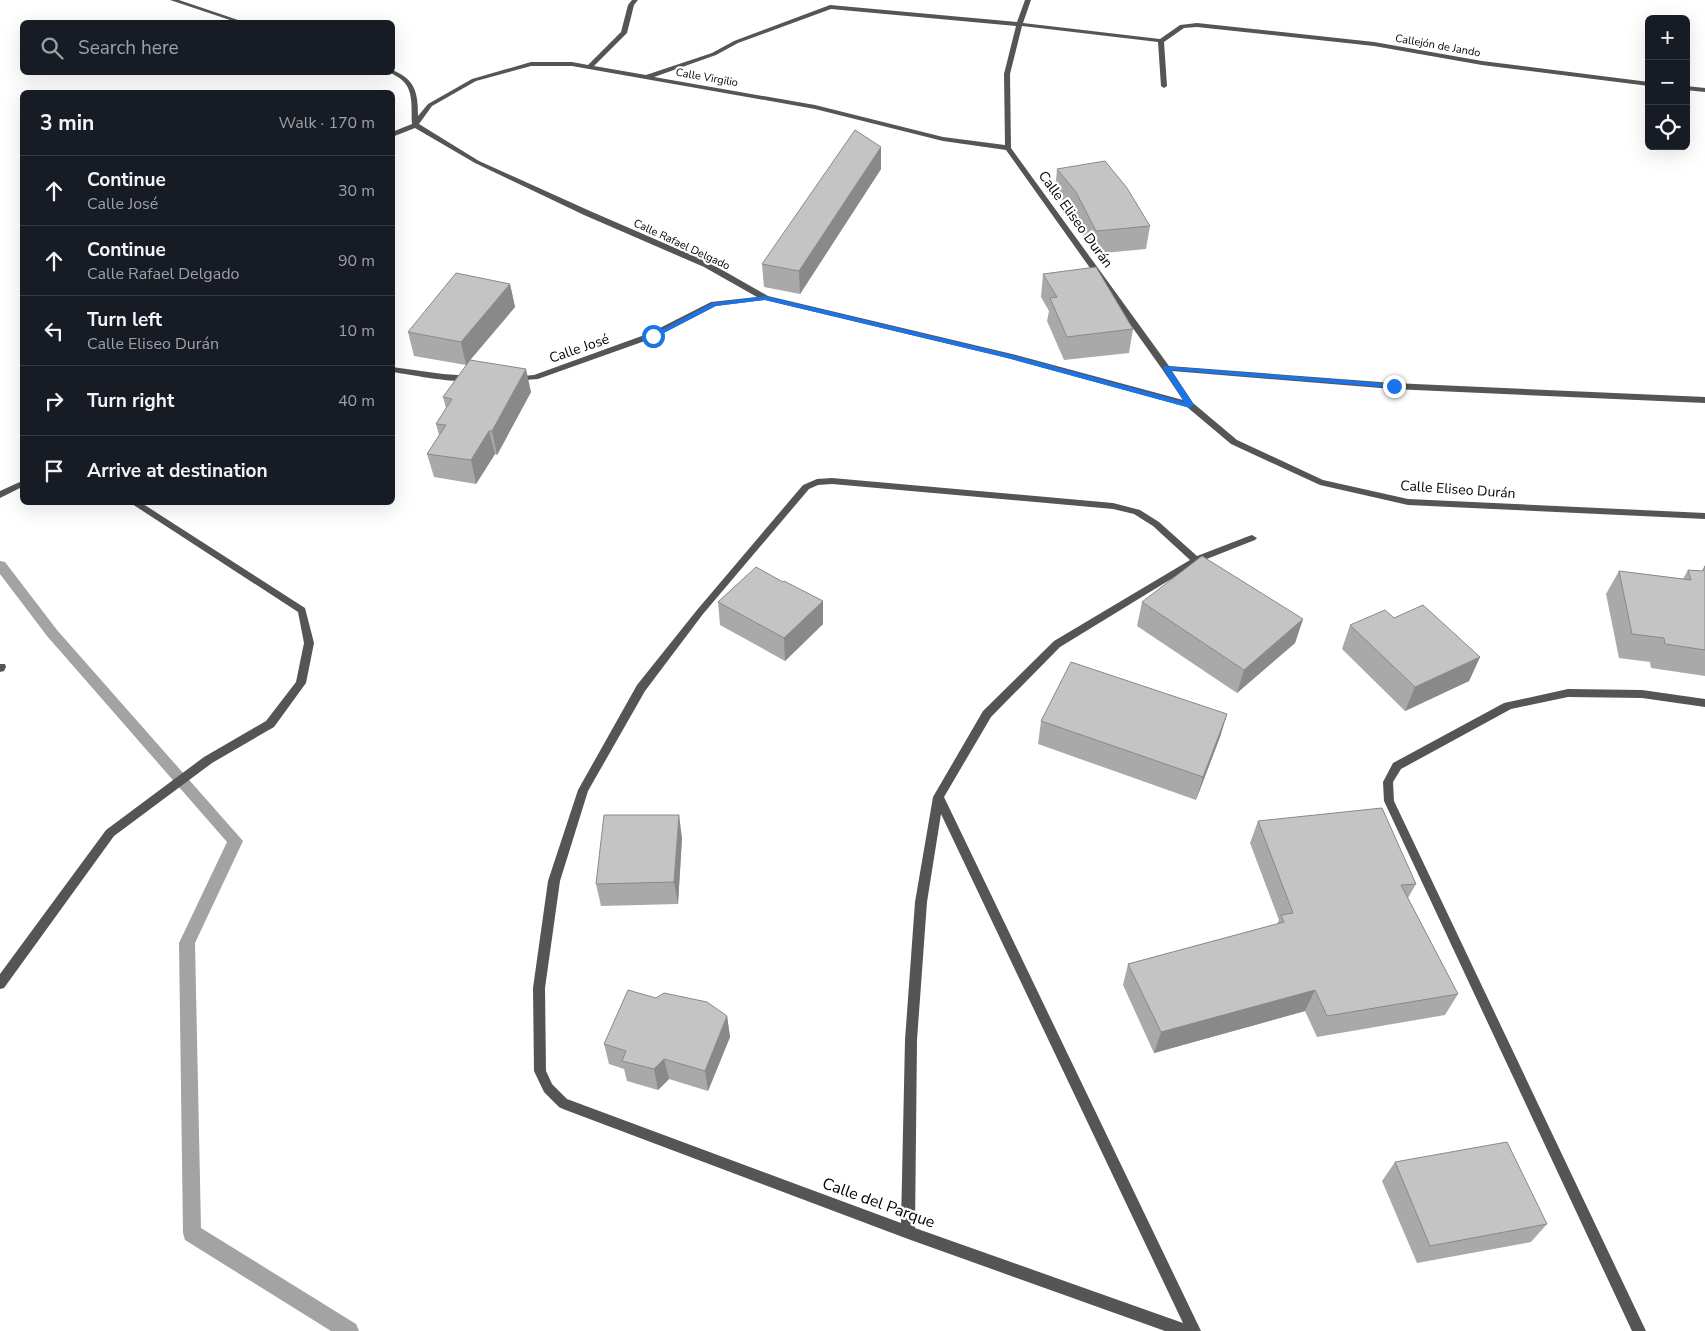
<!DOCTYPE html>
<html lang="en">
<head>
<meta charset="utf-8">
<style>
	:root { --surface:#171b24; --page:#242831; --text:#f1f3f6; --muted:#9ea1a6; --line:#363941 }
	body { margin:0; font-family:"Nunito Sans",sans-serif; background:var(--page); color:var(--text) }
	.controls { position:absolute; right:15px; top:15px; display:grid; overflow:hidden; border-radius:8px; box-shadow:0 5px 20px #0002 }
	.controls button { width:45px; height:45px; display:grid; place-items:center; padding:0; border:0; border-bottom:1px solid var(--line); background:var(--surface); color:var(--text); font:25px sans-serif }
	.stop { position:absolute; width:15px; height:15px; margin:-11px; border:4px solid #1a73e8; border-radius:50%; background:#fff }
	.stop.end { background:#1a73e8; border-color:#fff; box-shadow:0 1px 5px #0008 }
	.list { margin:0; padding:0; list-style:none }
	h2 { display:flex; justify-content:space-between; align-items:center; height:65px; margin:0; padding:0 20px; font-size:21px }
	h2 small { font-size:16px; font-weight:400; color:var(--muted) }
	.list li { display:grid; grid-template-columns:32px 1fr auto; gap:15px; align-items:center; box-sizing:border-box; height:70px; padding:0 20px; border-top:1px solid var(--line) }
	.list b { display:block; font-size:19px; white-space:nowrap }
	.list p { margin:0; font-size:16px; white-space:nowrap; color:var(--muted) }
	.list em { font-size:16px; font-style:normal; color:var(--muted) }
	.icon { flex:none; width:28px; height:28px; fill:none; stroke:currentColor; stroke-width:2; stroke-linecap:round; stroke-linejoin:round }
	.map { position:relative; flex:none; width:1705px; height:1331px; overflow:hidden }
	.search { position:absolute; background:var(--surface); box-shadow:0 5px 20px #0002; left:20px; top:20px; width:375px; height:55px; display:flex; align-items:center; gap:12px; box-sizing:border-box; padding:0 18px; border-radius:8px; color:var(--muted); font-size:19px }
	.panel { position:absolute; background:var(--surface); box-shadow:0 5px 20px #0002; left:20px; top:90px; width:375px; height:415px; border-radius:8px }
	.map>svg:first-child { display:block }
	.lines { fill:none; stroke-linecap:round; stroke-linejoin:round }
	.stream { fill:#a3a3a3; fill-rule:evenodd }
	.minor { fill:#555; fill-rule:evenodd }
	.wall { fill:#a9a9a9 }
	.shaded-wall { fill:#898989 }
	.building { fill:#c4c4c4; stroke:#898989 }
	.route { fill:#1a73e8 }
	.labels { text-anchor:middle; stroke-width:4.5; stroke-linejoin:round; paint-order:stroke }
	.far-street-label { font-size:11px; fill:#000; stroke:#fff }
	.street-label { font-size:14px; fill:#000; stroke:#fff }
	.near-street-label { font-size:16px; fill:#000; stroke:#fff }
</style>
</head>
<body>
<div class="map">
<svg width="1705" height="1331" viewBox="0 0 1705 1331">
	<rect width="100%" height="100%" fill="#fff"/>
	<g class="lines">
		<path class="stream" d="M 0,561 L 5,562 L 57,630 L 243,841 L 195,943 L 201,1228 L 356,1324 L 359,1331 L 331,1331 L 185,1240 L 183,1233 L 179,943 L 227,842 L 47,636 L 0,574 Z"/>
		<g class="minor">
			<path d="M 170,0 L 179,0 L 244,22 L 236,22 Z"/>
			<path d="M 632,0 L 638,0 L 634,5 L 627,33 L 594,66 L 646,75 L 712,53 L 734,41 L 830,5 L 1017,22 L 1025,0 L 1031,0 L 1023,23 L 1160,39 L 1180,25 L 1197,23 L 1374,42 L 1482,61 L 1649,82 L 1649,86 L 1482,65 L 1374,46 L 1197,27 L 1184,28 L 1164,42 L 1167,86 L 1164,88 L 1161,86 L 1158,42 L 1022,26 L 1010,74 L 1011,148 L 1169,366 L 1393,383 L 1705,397 L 1705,403 L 1393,389 L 1172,371 L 1193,403 L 1237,440 L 1323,480 L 1408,499 L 1705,513 L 1705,519 L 1408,505 L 1320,485 L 1231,444 L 1187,407 L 1007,358 L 765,300 L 716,306 L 656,337 L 538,379 L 512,381 L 512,377 L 534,375 L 650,333 L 711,302 L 757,297 L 704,267 L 584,215 L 475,163 L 415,128 L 392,137 L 392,132 L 412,124 C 411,110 414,91 403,81 C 399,77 394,75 389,72 L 392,72 L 392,70 C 416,79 418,94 418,116 L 428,104 L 472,79 L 531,62 L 572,62 L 588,65 L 621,32 L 628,5 ZM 831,9 L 1016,26 L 1004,74 L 1005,145 L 943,137 L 815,105 L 654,77 L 716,55 L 738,43 ZM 531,66 L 572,66 L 815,109 L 943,141 L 1006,150 L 1162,369 L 1183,400 L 1012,354 L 768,296 L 710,263 L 590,211 L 479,161 L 419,124 L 432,106 L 476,81 Z"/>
			<path d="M 1686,86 L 1705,88 L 1705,92 L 1686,90 Z"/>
			<path d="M 392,367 L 443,374 L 471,376 L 475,379 C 466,386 407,374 392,372 Z"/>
			<path d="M 832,478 L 1113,503 L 1140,510 L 1159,522 L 1197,556 L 1249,536 L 1252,535 L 1257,538 L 1255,540 L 1199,562 L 1060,647 L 991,717 L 944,797 L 1201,1331 L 1165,1331 L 908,1239 L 563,1109 L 559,1107 L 544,1092 L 534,1071 L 533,988 L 548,881 L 578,790 L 637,685 L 697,610 L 803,485 L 817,479 ZM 832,484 L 1113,509 L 1134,514 L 1153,526 L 1190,560 L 1054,641 L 983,711 L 933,797 L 915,902 L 905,1040 L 901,1223 L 567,1099 L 552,1084 L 546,1071 L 545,988 L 560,881 L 588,791 L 645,691 L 703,614 L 809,489 L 818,485 ZM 941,814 L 1183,1323 L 915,1228 L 917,1040 L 927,902 Z"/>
			<path d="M 22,481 L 22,487 L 0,498 L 0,491 Z"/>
			<path d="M 129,502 L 140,502 L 305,608 L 314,643 L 306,683 L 274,727 L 212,763 L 114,836 L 4,988 L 0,989 L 0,974 L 106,830 L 204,757 L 266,721 L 296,682 L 304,643 L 298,612 Z"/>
			<path d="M 0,664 L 5,664 L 6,667 L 4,671 L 0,672 Z"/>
			<path d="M 1568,689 L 1642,690 L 1705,699 L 1705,707 L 1642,698 L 1568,697 L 1511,709 L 1401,769 L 1393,782 L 1394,801 L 1646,1331 L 1632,1331 L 1384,801 L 1383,782 L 1393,763 L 1504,703 Z"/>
		</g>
	</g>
	<g class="wall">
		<path d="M 881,147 L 881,169 L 800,294 L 764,287 L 762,264 Z"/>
		<path d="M 1057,169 L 1150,226 L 1146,249 L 1093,254 L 1073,215 L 1055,191 Z"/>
		<path d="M 1043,274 L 1133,329 L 1129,353 L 1064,360 L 1047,321 L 1049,311 L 1041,297 Z"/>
		<path d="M 510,284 L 515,307 L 470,360 L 531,392 L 497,455 L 495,454 L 476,484 L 434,477 L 427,454 L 439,435 L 436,424 L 446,408 L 443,397 L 466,365 L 414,356 L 408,332 Z"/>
		<path d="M 1705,565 L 1705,676 L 1651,668 L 1650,662 L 1619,658 L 1606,594 L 1619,571 L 1683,579 L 1688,570 L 1702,571 Z"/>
		<path d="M 783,582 L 823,601 L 823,624 L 785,661 L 720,625 L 718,602 Z"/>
		<path d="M 1142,602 L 1303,619 L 1295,643 L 1237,693 L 1137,626 Z"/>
		<path d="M 1394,618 L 1480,657 L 1469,681 L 1405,711 L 1342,649 L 1350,625 Z"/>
		<path d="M 1227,714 L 1220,737 L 1196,800 L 1038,744 L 1041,721 Z"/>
		<path d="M 1258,821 L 1416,884 L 1408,898 L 1458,994 L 1445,1015 L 1317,1037 L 1305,1011 L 1154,1053 L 1123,985 L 1128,964 L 1277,924 L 1279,920 L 1250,843 Z"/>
		<path d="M 682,838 L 678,904 L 601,906 L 596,884 Z"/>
		<path d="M 656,998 L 727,1016 L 730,1037 L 708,1091 L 669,1079 L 658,1090 L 627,1081 L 624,1069 L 609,1064 L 604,1044 Z"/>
		<path d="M 1395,1162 L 1547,1224 L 1531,1242 L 1417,1263 L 1382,1181 Z"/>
	</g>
	<g class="shaded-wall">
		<path d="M 881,147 L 881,169 L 800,294 L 799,271 Z"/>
		<path d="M 510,284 L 515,307 L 466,365 L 461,342 Z"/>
		<path d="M 526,369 L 531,392 L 497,455 L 492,431 Z"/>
		<path d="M 489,431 L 495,454 L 476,484 L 471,460 Z"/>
		<path d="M 823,601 L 823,624 L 785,661 L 784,638 Z"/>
		<path d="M 1303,619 L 1295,643 L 1237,693 L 1244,670 Z"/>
		<path d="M 1480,657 L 1469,681 L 1405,711 L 1415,687 Z"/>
		<path d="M 1227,714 L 1220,737 L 1196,800 L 1203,777 Z"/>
		<path d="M 679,815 L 682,838 L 678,904 L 674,882 Z"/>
		<path d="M 1315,990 L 1305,1011 L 1154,1053 L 1161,1032 Z"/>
		<path d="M 727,1016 L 730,1037 L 708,1091 L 705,1071 Z"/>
		<path d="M 664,1059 L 669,1079 L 658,1090 L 654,1069 Z"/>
	</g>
	<g class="building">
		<path d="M 855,130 L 881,147 L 799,271 L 762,264 Z"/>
		<path d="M 1105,161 L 1127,188 L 1150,226 L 1096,231 L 1076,192 L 1057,169 Z"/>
		<path d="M 1096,267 L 1133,329 L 1067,337 L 1050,298 L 1057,297 L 1043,274 Z"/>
		<path d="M 456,273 L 510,284 L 461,342 L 408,332 Z"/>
		<path d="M 470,360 L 526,369 L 492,431 L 489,431 L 471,460 L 427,454 L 446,425 L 436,424 L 452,399 L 443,397 Z"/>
		<path d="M 1202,556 L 1303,619 L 1244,670 L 1142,602 Z"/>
		<path d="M 1705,566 L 1705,650 L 1665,644 L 1664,638 L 1632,634 L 1619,571 L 1691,580 L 1688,570 L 1703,571 Z"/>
		<path d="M 756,567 L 783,582 L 784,581 L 823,601 L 784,638 L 718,602 Z"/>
		<path d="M 1423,605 L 1480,657 L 1415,687 L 1350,625 L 1385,610 L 1394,618 Z"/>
		<path d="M 1071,662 L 1227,714 L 1203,777 L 1041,721 Z"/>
		<path d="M 1382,808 L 1416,884 L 1401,885 L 1458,994 L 1327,1016 L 1315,990 L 1161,1032 L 1128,964 L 1284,922 L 1281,915 L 1293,913 L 1258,821 Z"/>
		<path d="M 604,815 L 679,815 L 674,882 L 596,884 Z"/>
		<path d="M 628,990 L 656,998 L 664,993 L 707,1002 L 727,1016 L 705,1071 L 664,1059 L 654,1069 L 622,1061 L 626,1051 L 604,1044 Z"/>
		<path d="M 1507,1142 L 1547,1224 L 1430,1246 L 1395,1162 Z"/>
	</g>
	<path class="route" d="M 765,296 L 1012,355 L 1184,402 L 1163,368 L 1164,366 L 1394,384 L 1397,386 L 1394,388 L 1171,370 L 1194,405 L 1190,408 L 1008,358 L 765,300 L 715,306 L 656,337 L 650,336 L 712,303 Z"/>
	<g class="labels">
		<g class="far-street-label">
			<text transform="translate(1438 45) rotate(10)" y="4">Callejón de Jando</text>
			<text transform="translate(707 77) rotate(10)" y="4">Calle Virgilio</text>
			<text transform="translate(682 244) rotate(25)" y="4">Calle Rafael Delgado</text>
		</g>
		<g class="street-label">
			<text transform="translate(1076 219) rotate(54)" y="5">Calle Eliseo Durán</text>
			<text transform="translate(579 348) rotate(-19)" y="5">Calle José</text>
			<text transform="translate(1458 489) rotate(4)" y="5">Calle Eliseo Durán</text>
		</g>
		<g class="near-street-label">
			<text transform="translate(879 1202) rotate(20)" y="6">Calle del Parque</text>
		</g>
	</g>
</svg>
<div class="controls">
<button>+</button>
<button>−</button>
<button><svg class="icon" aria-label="locate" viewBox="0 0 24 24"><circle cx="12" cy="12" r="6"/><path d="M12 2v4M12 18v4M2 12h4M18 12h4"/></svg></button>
</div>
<div class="stop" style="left:653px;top:336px"></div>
<div class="stop end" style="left:1394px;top:386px"></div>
<div class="search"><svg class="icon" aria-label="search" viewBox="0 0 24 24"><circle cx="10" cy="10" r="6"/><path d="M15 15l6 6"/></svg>Search here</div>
<section class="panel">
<h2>3 min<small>Walk · 170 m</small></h2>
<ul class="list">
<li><svg class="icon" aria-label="ahead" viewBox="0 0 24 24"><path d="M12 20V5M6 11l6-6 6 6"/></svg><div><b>Continue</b><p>Calle José</p></div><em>30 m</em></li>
<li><svg class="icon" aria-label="ahead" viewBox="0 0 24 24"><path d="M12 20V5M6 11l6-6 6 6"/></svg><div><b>Continue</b><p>Calle Rafael Delgado</p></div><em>90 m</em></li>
<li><svg class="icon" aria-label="left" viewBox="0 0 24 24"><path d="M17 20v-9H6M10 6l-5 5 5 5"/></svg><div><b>Turn left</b><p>Calle Eliseo Durán</p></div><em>10 m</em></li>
<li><svg class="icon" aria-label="right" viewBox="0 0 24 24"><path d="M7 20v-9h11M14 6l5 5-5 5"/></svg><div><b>Turn right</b></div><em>40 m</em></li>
<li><svg class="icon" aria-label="arrive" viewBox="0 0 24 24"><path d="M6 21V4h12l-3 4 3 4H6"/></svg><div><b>Arrive at destination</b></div></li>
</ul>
</section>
</div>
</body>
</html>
